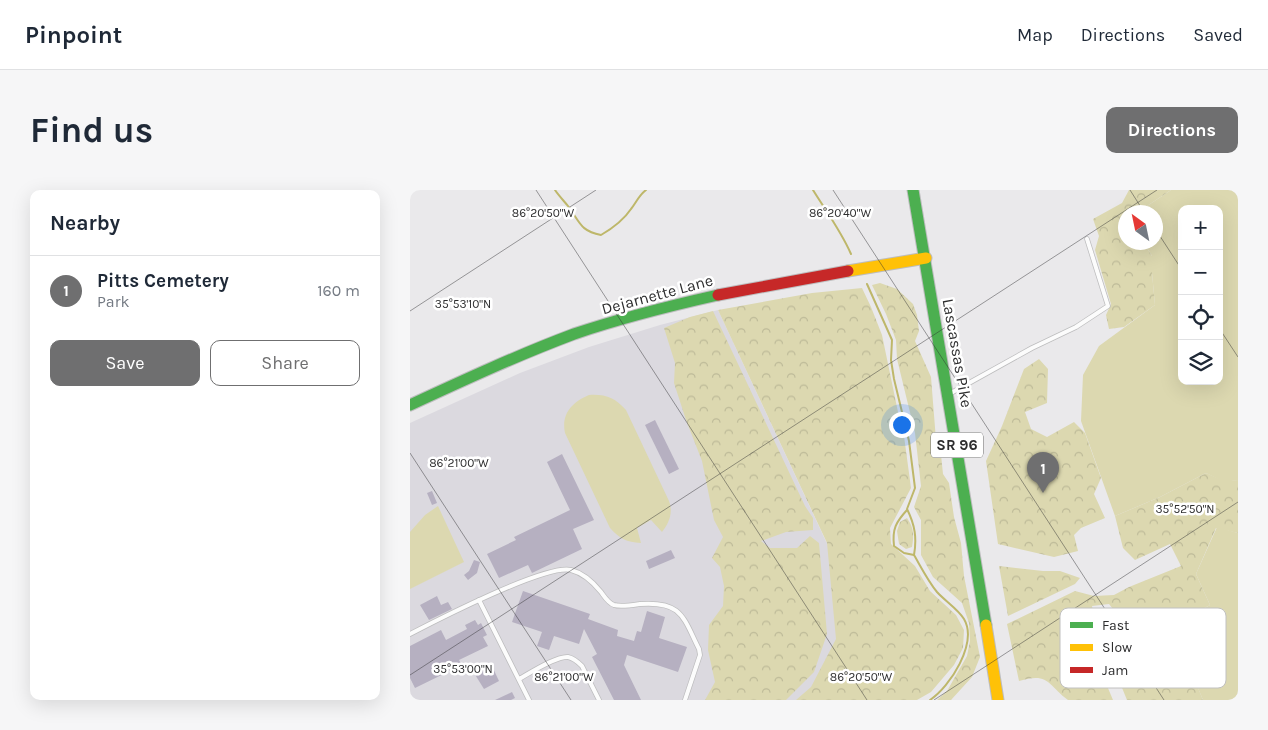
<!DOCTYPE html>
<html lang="en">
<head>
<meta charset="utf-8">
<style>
	:root { --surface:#fff; --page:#f6f6f7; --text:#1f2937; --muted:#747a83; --line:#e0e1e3; --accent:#6f6f70 }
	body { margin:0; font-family:Karla,sans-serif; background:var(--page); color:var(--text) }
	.controls { position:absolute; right:15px; top:15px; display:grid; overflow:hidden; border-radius:10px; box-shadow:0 5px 20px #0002 }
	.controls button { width:45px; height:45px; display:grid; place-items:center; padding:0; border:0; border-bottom:1px solid var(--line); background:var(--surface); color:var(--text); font:25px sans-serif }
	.compass { position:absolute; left:708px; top:15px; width:45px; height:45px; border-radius:50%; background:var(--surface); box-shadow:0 5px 20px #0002; rotate:327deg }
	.you { position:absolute; left:491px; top:234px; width:18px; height:18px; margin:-12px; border:4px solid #fff; border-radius:50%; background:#1a73e8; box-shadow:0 0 0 8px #1a73e833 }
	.badge { display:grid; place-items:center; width:32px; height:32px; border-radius:50%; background:var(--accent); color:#fff; font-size:16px; font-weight:700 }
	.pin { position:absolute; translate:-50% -41px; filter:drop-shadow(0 1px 2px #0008) }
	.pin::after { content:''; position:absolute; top:26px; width:18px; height:15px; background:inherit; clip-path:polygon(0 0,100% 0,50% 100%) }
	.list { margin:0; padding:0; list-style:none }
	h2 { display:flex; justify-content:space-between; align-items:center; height:65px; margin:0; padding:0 20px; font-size:21px }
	h2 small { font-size:16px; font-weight:400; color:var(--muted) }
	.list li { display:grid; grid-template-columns:32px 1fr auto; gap:15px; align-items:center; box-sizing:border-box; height:70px; padding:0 20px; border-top:1px solid var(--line) }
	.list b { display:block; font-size:19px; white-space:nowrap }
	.list p { margin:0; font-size:16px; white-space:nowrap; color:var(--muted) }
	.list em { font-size:16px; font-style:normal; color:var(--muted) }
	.actions { display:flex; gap:10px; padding:15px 20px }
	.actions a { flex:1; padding:11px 0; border:1px solid var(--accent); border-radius:10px; text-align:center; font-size:18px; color:var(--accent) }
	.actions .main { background:var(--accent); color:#fff }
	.icon { flex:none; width:28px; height:28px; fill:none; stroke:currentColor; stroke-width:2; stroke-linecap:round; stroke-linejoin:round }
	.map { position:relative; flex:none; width:828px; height:510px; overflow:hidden; border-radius:10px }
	header { display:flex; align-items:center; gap:30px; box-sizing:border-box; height:70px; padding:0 25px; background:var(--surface); border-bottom:1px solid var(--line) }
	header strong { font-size:24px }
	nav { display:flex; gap:28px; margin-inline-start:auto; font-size:18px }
	.intro { display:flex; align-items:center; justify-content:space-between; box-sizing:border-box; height:120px; padding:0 30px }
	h1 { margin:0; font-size:35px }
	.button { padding:12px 22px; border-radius:10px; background:var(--accent); color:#fff; font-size:18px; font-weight:700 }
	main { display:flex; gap:30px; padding:0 30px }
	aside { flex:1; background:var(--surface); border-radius:10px; box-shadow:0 5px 20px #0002 }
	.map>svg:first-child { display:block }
	.built { fill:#dbd9df }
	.grass { fill:#dcd8b0; fill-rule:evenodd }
	.forest { fill:url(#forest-crowns) }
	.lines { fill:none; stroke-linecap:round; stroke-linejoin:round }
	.stream { stroke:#beb76a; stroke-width:2 }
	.building { fill:#b6b0c1 }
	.lane-casing { stroke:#bdbdbe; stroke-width:5.5 }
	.fast-casing { stroke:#bdbdbe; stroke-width:13 }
	.slow-casing { stroke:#bdbdbe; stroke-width:13 }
	.jam-casing { stroke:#bdbdbe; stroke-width:13 }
	.lane { stroke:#fcfcfc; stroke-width:4 }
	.fast { stroke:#4caf50; stroke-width:11 }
	.slow { stroke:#ffc107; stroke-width:11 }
	.jam { stroke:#c62828; stroke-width:11 }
	.ticks { fill:none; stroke:#2d2d2e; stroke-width:1; stroke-opacity:0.45 }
	.labels { text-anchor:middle; stroke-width:5; stroke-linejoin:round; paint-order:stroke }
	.shield { fill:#fff; stroke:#6c6c6d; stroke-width:1 }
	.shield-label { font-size:15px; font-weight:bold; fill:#2d2d2e }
	.street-label { font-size:16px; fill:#2d2d2e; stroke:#fff }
	.key { fill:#fff; stroke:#c0c0c0; stroke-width:1 }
	.key-label { font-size:14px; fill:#2d2d2e }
	.ticks-label { font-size:12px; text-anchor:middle; fill:#2d2d2e; stroke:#fff; stroke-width:5; stroke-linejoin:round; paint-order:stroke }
</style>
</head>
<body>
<header>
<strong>Pinpoint</strong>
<nav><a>Map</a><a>Directions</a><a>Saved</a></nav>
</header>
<div class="intro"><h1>Find us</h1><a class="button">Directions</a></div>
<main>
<aside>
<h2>Nearby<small></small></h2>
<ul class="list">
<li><span class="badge">1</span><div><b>Pitts Cemetery</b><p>Park</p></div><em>160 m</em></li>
</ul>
<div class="actions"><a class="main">Save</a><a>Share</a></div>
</aside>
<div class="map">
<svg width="828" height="510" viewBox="0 0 828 510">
	<defs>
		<pattern id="forest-crowns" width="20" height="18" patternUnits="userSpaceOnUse" patternTransform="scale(1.25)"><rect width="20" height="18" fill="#dcd8b0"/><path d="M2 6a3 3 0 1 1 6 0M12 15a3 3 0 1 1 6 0" fill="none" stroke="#bdba98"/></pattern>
	</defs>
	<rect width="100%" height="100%" fill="#eae9eb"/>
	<path class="built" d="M 308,120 L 490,510 L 0,510 L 0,233 L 110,183 L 179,157 L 250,135 Z"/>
	<g class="grass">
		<path d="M 761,0 L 828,0 L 828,290 L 814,292 L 796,283 L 750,307 L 705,326 L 671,231 L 673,185 L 689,156 L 745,115 L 742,83 L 742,66 L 734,53 L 746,52 L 746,22 L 728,22 ZM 772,19 L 809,19 L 809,191 L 772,191 Z"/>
		<path d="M 179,205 C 196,204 205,208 216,220 L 259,311 C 263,322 260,332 252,342 L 241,330 L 227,338 L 231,353 C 216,352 210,349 200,338 L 155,243 C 151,224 162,212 179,205 Z"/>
		<path d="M 28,316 L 54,372 L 0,399 L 0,342 L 15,325 Z"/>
		<path d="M 807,337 L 828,343 L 828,510 L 793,510 L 762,436 L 800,415 L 786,384 Z"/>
	</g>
	<g class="forest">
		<path d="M 719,0 L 761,0 L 728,22 L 716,22 L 716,52 L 734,53 L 742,66 L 742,83 L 745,115 L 714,137 L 699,139 L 696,125 L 701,114 L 685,60 L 689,46 L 683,29 L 712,13 Z"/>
		<path d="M 470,93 L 487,99 L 503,114 L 507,125 L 509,141 L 505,151 L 521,187 L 526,250 L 530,255 L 533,284 L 539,293 L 544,327 L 551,353 L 554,386 L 570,467 L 562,487 L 541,510 L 527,510 L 537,501 L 557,466 L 560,451 L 559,433 L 552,413 L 523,387 L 511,365 L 511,330 L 504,317 L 511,296 L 505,243 L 487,169 L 486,150 L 476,124 L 462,95 Z"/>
		<path d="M 452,98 L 461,117 L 472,145 L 488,222 L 494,246 L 501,298 L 480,338 L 481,354 L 505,376 L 520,401 L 546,425 L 554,440 L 553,458 L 544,475 L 521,502 L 507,510 L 386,510 L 401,497 L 426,449 L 417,353 L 308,120 L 402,103 Z"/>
		<path d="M 303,121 L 395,316 L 403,328 L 403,340 L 376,342 L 351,351 L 360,358 L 387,358 L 400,346 L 409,353 L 417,444 L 404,482 L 376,510 L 295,510 L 305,492 L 298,460 L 299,435 L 313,416 L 314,396 L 310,377 L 302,368 L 313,347 L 304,330 L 292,271 L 276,230 L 264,193 L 265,173 L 254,138 L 280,127 Z"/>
		<path d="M 629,169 L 638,179 L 637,213 L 615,222 L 621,239 L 637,247 L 664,232 L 675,243 L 691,288 L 684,304 L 695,328 L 671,338 L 664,345 L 668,361 L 644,367 L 588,354 L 576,271 L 592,236 L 614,179 Z"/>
		<path d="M 796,283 L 814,291 L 828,290 L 828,343 L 806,338 L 786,384 L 800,415 L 762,436 L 720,441 L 715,453 L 704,461 L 702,442 L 710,428 L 699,414 L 682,416 L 686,436 L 682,460 L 703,510 L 658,510 C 637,494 639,482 609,491 L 597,434 L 665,401 L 684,406 L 704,405 L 719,397 L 771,376 L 760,354 L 725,370 L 713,358 L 705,326 L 750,307 Z"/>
		<path d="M 497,328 C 504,338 504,345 502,357 L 496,359 L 489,354 L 487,341 L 490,332 Z"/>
		<path d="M 589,376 L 633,381 L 650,381 L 670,388 L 665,394 L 598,426 Z"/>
		<path d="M 775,466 L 793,510 L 717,510 L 706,483 L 734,474 Z"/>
	</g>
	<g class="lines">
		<g class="stream">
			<path d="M 145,0 C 149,6 154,11 158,16 C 170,32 170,41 191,45 C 203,38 213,31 221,19 C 226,13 229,5 236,0"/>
			<path d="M 403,0 C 416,21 431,41 441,64"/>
			<path d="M 457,94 L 482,150 L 481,170 L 484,189 L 499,251 L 505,298 L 497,319 C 505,335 507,348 504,365 C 511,377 518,391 527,402 C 535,411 548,419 554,429 C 568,453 540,497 520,510"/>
			<path d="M 497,320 C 486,332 482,339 484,356 L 494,363 L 504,365"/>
		</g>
	</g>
	<g class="building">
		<path d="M 245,230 L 269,279 L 259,284 L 235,235 Z"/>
		<path d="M 152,264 L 184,330 L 163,339 L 172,359 L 122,383 L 118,375 L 89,388 L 77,364 L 106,350 L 104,347 L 160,320 L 137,272 Z"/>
		<path d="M 22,301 L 27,313 L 22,315 L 17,303 Z"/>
		<path d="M 261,360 L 265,368 L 239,379 L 236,371 Z"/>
		<path d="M 64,370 L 70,372 L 67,383 L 58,390 L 54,385 L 59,381 Z"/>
		<path d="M 113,401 L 180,424 L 178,429 L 208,440 L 207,446 L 224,451 L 227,441 L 231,442 L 237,421 L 255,427 L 249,448 L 277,457 L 268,482 L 217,465 L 214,475 L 231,510 L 204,510 L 182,467 L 187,464 L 174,439 L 169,454 L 144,446 L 139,460 L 127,456 L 132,442 L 102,432 Z"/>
		<path d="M 27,406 L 31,415 L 38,412 L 42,419 L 19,430 L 10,415 Z"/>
		<path d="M 65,430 L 68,435 L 71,433 L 77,445 L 73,447 L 78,456 L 49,470 L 52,475 L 5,498 L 0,488 L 0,456 L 31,440 L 36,450 L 57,439 L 55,435 Z"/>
		<path d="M 81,474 L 89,491 L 74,499 L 64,483 Z"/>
		<path d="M 102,502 L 105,508 L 101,510 L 85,510 Z"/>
	</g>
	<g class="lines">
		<g class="lane-casing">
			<g id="lane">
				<path d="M 541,203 L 622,158 L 666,137 L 698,116 L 677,49"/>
				<path d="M 69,410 L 119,510"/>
				<path d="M 0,444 C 27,430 136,374 161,380 C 173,383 183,392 191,402 C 194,406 198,413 204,415 C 211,417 223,415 230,414 C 272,411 273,427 289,459 L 290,465 L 275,510"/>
				<path d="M 109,489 C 120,483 146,466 158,467 C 163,468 168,472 172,476 L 189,510"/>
			</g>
		</g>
		<g class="fast-casing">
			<g id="fast">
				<path d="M 503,0 L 576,435"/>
				<path d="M 0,215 C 54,190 108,165 164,144 C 211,128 259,116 308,105"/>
			</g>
		</g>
		<g class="slow-casing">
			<g id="slow">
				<path d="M 438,81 L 516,68"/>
				<path d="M 576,435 L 588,510"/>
			</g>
		</g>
		<g class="jam-casing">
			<path id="jam" d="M 308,105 L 438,81"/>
		</g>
		<use href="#lane" class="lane"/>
		<use href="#fast" class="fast"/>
		<use href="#slow" class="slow"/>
		<use href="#jam" class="jam"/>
	</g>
	<path class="ticks" d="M 126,0 L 457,510M 423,0 L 754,510M 720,0 L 734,22M 746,40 L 772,80M 0,121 L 186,0M 809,138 L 828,167M 0,263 L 161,510M 0,485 L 747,0M 524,510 L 828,312"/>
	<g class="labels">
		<rect class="shield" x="521" y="242.5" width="52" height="25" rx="4"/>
		<g class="shield-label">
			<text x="547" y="260">SR 96</text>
		</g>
		<g class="street-label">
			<text transform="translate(247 104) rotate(-15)" y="6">Dejarnette Lane</text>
			<text transform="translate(548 163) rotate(80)" y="6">Lascassas Pike</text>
		</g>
	</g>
	<rect x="650" y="418" width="166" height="80" rx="8" class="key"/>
	<rect x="660" y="432" width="23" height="6" fill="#4caf50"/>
	<rect x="660" y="454" width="23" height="7" fill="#ffc107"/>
	<rect x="660" y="477" width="23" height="6" fill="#c62828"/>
	<g class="key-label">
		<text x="692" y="440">Fast</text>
		<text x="692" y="462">Slow</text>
		<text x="692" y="485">Jam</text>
	</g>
	<g class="ticks-label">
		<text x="133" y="27">86°20'50"W</text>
		<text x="430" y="27">86°20'40"W</text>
		<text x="53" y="118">35°53'10"N</text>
		<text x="49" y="277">86°21'00"W</text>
		<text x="775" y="323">35°52'50"N</text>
		<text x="53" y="483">35°53'00"N</text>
		<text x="154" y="491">86°21'00"W</text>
		<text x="451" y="491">86°20'50"W</text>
	</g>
</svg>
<div class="controls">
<button>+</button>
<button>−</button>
<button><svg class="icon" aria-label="locate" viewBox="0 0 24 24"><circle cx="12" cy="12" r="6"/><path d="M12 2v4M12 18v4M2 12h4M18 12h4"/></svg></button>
<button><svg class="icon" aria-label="layers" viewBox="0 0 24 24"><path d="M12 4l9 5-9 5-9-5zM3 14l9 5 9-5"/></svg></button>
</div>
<svg class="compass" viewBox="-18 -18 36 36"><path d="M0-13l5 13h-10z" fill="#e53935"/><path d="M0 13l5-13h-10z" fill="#747a83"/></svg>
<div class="you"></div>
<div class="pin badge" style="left:633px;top:303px">1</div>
</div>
</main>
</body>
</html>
